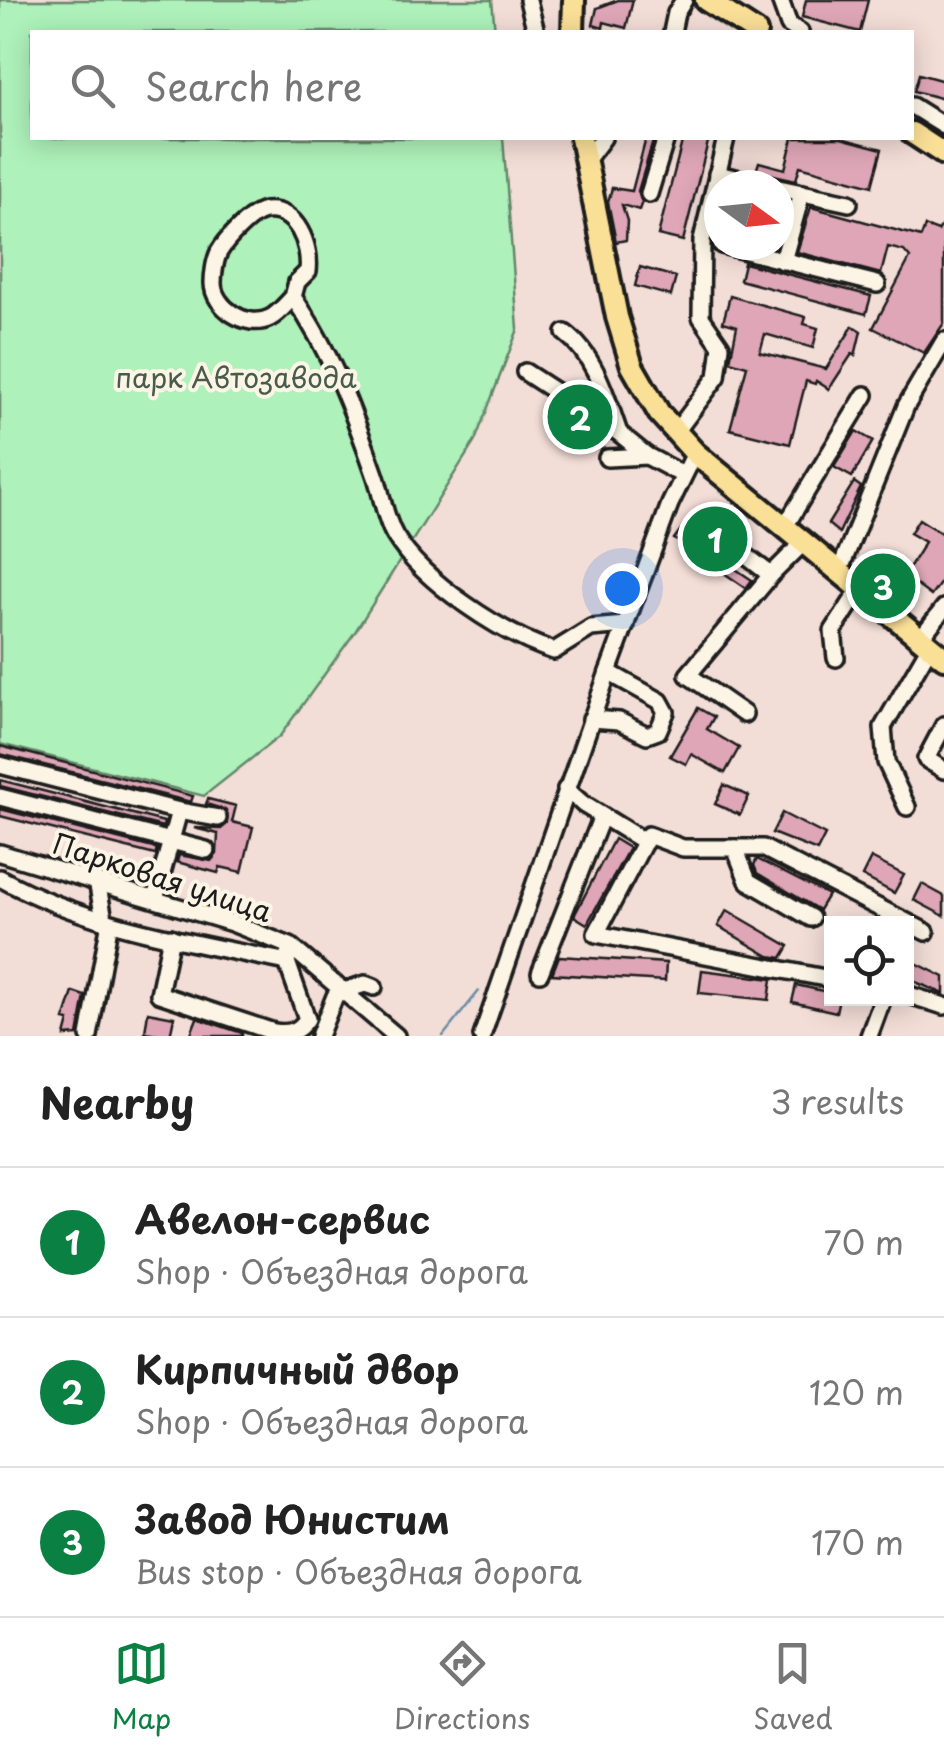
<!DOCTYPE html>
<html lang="en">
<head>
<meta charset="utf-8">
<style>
	:root { --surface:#fff; --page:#f6f6f6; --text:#222; --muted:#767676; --line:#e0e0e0; --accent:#0b8043 }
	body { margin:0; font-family:"Playpen Sans",sans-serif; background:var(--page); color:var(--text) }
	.controls { position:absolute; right:30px; bottom:30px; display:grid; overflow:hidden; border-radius:0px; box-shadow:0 5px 25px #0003 }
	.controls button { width:90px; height:90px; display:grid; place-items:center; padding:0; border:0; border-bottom:2px solid var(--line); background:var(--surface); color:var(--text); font:50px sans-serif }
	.compass { position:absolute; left:704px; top:170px; width:90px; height:90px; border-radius:50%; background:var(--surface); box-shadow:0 5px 25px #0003; rotate:105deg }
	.you { position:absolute; left:622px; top:588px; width:35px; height:35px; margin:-25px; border:8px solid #fff; border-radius:50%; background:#1a73e8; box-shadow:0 0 0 15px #1a73e833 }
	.badge { display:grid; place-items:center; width:65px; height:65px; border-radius:50%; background:var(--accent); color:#fff; font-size:32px; font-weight:700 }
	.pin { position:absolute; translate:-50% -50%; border:5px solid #fff; box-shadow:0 2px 10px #0006 }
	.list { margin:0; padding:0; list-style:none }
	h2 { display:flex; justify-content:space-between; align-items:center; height:130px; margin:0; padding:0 40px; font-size:42px }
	h2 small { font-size:32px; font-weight:400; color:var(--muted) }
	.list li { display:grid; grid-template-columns:65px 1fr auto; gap:30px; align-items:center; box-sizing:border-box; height:150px; padding:0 40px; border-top:2px solid var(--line) }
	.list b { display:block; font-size:38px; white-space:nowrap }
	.list p { margin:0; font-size:32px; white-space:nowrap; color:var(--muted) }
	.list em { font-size:32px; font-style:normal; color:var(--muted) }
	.icon { flex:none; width:55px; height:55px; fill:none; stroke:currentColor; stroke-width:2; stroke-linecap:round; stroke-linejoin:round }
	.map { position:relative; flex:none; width:944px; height:1036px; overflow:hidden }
	.search { position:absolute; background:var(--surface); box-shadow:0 5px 25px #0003; left:30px; right:30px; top:30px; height:110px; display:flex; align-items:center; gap:25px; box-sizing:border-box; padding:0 35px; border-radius:0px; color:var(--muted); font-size:38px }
	.sheet { height:580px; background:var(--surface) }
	nav { display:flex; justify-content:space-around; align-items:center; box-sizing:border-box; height:140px; border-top:2px solid var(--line); background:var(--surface); font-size:28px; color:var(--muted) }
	nav a { display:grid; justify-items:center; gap:5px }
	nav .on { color:var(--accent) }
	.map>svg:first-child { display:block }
	.green { fill:#aef1ba; stroke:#65866b; stroke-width:2.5 }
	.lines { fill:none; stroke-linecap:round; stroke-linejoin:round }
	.stream { stroke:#698da4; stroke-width:2.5 }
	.building { fill:#dea6b7; stroke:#1c1c1c; stroke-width:2.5 }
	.minor-casing { stroke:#1c1c1c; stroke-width:22 }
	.major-casing { stroke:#1c1c1c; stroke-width:28 }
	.minor { stroke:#fcf5e5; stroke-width:15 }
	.major { stroke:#fadf96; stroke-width:20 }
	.labels { text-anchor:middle; stroke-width:8; stroke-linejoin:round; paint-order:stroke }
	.park-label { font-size:28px; fill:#485c4b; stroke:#fcf5e5 }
	.street-label { font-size:28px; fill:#1c1c1c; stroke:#fcf5e5 }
</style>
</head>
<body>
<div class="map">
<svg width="944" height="1036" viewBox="0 0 944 1036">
	<rect width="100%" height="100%" fill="#f3ddd7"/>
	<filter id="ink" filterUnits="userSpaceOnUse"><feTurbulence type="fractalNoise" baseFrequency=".01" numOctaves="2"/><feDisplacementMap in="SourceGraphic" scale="20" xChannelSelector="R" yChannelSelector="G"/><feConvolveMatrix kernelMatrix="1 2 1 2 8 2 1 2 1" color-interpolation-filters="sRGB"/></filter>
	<g filter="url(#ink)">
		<path class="green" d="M 0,0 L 492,0 L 495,32 L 32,32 L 32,138 L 503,138 L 518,329 L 475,441 L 355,632 L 280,736 L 204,796 L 0,744 Z"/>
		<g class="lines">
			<path class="stream" d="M 443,1036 L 479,991"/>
		</g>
		<g class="building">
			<path d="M 618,0 L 633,0 L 626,28 L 604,22 L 603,28 L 593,25 L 597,8 Z"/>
			<path d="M 806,0 L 868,0 L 860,32 L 802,17 Z"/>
			<path d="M 919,74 L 944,81 L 944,99 L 914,91 Z"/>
			<path d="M 646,138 L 654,138 L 638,191 L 642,202 L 639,210 L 622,205 L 627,221 L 626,240 L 616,242 L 608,202 L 612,188 L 632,191 Z"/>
			<path d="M 683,138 L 709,138 L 683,241 L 658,235 Z"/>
			<path d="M 793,138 L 841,138 L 882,149 L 872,186 L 800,166 L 796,180 L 756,171 L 759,162 L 785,169 Z"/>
			<path d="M 811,207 L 921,237 L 925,226 L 938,231 L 944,222 L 944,323 L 924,353 L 873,328 L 910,258 L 904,251 L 888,247 L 881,274 L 797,252 Z"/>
			<path d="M 744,263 L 871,296 L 866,314 L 740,280 Z"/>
			<path d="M 640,267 L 676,277 L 671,296 L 635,286 Z"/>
			<path d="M 730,296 L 806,317 L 804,324 L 818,328 L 813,348 L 765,334 L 760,352 L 826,369 L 853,326 L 861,331 L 855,356 L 852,354 L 829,389 L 816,381 L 815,384 L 806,381 L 790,444 L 730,429 L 747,366 L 730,361 L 737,326 L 723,322 Z"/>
			<path d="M 856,431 L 873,441 L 852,477 L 834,467 Z"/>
			<path d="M 854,482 L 861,487 L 839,533 L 828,524 Z"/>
			<path d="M 919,519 L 944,535 L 944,578 L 931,596 L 904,576 L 925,542 L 910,533 Z"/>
			<path d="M 685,524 L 705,538 L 700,545 L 752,580 L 746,588 L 674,539 Z"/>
			<path d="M 698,708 L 714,717 L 707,729 L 739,748 L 725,773 L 691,754 L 686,764 L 670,756 Z"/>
			<path d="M 0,746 L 193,796 L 191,802 L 0,754 Z"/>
			<path d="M 0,780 L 164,822 L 163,827 L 0,786 Z"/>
			<path d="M 724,785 L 749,796 L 740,815 L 715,804 Z"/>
			<path d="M 208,799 L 236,806 L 232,822 L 253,827 L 242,872 L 220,867 L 218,873 L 177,862 L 179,855 L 211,861 L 217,854 L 218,834 L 194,828 L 221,829 L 227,824 L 226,810 L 206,804 Z"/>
			<path d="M 0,809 L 157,849 L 155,855 L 0,816 Z"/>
			<path d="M 782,813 L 825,835 L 817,851 L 772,833 Z"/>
			<path d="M 614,839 L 629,848 L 587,924 L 574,916 Z"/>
			<path d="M 871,858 L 904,875 L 894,893 L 862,876 Z"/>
			<path d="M 757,859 L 828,895 L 819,910 L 757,873 L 754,865 Z"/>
			<path d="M 922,884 L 944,896 L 944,916 L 914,900 Z"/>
			<path d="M 727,910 L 789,946 L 782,958 L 769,956 L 718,926 Z"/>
			<path d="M 559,956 L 666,963 L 665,981 L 552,974 Z"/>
			<path d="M 906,958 L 944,977 L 944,994 L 906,978 Z"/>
			<path d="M 702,970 L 772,979 L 769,1000 L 699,993 Z"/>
			<path d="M 796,985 L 832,993 L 832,998 L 839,998 L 836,1012 L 792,1002 Z"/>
			<path d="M 73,992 L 85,996 L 78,1035 L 65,1036 L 69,1021 L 64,1020 Z"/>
			<path d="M 148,1012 L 174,1017 L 170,1036 L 145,1032 Z"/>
			<path d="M 197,1018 L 242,1033 L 242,1036 L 190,1036 Z"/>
		</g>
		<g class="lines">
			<g class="minor-casing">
				<g id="minor">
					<path d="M 528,0 L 536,32"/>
					<path d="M 780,0 L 789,25 L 800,32"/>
					<path d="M 672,32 L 676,13 L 684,0"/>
					<path d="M 912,106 L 944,126"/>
					<path d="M 585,162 L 603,138"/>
					<path d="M 717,174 L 767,185"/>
					<path d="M 779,188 L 849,203"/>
					<path d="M 649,194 L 666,138"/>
					<path d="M 722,245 L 877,284"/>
					<path d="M 783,261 L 802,193"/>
					<path d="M 293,297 L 297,282 L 308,271 C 311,246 297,207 265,211 C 251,213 226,240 219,252 C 215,260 213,274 213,283 C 213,307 247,330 270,318 C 278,314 286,304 293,297 C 331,351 354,414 376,477 C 382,496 385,519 395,536 C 423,582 503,635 554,651 L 591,628 L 626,625"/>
					<path d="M 565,333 C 595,355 607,399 619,433"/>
					<path d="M 525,372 L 619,433 L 647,456 L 683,475"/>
					<path d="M 675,433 L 717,377 L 721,346 L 701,317 L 702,240 L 726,138"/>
					<path d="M 607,458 L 647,456"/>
					<path d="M 706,525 L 771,575"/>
					<path d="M 784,528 L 865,395"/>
					<path d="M 839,572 L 906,406 L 944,341"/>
					<path d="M 920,639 L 944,608"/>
					<path d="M 836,658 L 833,631 L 860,589"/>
					<path d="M 744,714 L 688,675 L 771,575 L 803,543"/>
					<path d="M 591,719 L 619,721 L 647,735 L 658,731 L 666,712 L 660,701 L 608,672"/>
					<path d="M 944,725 L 926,759 L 944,770"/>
					<path d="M 0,765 L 179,811 L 155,899"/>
					<path d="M 566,789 L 583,804 L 645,842"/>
					<path d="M 0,797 L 206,850"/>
					<path d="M 907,807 L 886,762 L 883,727 L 930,646"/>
					<path d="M 179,811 L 218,818"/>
					<path d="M 735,848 L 748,881 L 811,918"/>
					<path d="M 0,853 L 232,923 L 290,946 L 396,1036"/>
					<path d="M 0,878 C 86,926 190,942 287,962"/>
					<path d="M 171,937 L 159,994 L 274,1032 C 290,1034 298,1032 307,1019 L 287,962 L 288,954"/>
					<path d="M 540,973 L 602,816"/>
					<path d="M 825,978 L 596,934 L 648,835 L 683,848 L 763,848 L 926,932"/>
					<path d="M 344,991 L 365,984 L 374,987"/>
					<path d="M 906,994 L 944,1006"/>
					<path d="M 89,1036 L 109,927 L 104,919 L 97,881"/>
					<path d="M 319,1036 L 335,996 L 342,989"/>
					<path d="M 482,1036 L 608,672 L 670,504 L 695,453"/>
					<path d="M 869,1036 L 883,998"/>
				</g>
			</g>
			<g class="major-casing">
				<g id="major">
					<path d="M 706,0 L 756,32"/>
					<path d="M 573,32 L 574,0"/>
					<path d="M 912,133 L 944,154"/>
					<path d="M 581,138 L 617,317 L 632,366 L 659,413 L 695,453 L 944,658"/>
				</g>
			</g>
			<use href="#minor" class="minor"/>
			<use href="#major" class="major"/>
		</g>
	</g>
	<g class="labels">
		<g class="park-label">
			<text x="236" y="388">парк Автозавода</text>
		</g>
		<g class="street-label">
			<text transform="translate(162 878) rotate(18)" y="10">Парковая улица</text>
		</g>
	</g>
</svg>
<div class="controls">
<button><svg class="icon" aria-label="locate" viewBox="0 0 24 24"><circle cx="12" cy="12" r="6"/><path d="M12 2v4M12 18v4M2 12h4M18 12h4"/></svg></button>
</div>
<svg class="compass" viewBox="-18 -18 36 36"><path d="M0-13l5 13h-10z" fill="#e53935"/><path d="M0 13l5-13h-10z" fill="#767676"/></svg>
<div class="you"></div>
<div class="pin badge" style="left:715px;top:539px">1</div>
<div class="pin badge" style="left:580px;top:417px">2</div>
<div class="pin badge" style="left:883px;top:586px">3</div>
<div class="search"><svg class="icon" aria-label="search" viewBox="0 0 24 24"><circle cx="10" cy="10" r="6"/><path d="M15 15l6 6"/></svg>Search here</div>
</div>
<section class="sheet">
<h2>Nearby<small>3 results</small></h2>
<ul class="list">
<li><span class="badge">1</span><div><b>Авелон-сервис</b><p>Shop · Объездная дорога</p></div><em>70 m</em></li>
<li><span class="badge">2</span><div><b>Кирпичный двор</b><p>Shop · Объездная дорога</p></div><em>120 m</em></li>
<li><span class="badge">3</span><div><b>Завод Юнистим</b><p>Bus stop · Объездная дорога</p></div><em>170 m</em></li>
</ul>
</section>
<nav>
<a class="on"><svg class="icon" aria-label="map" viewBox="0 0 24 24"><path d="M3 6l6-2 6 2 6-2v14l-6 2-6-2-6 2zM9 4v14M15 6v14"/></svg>Map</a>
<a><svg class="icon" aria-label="directions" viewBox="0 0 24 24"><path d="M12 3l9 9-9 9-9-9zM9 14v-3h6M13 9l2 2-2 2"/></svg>Directions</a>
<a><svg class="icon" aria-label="saved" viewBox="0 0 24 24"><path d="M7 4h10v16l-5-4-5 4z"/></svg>Saved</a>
</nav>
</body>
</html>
